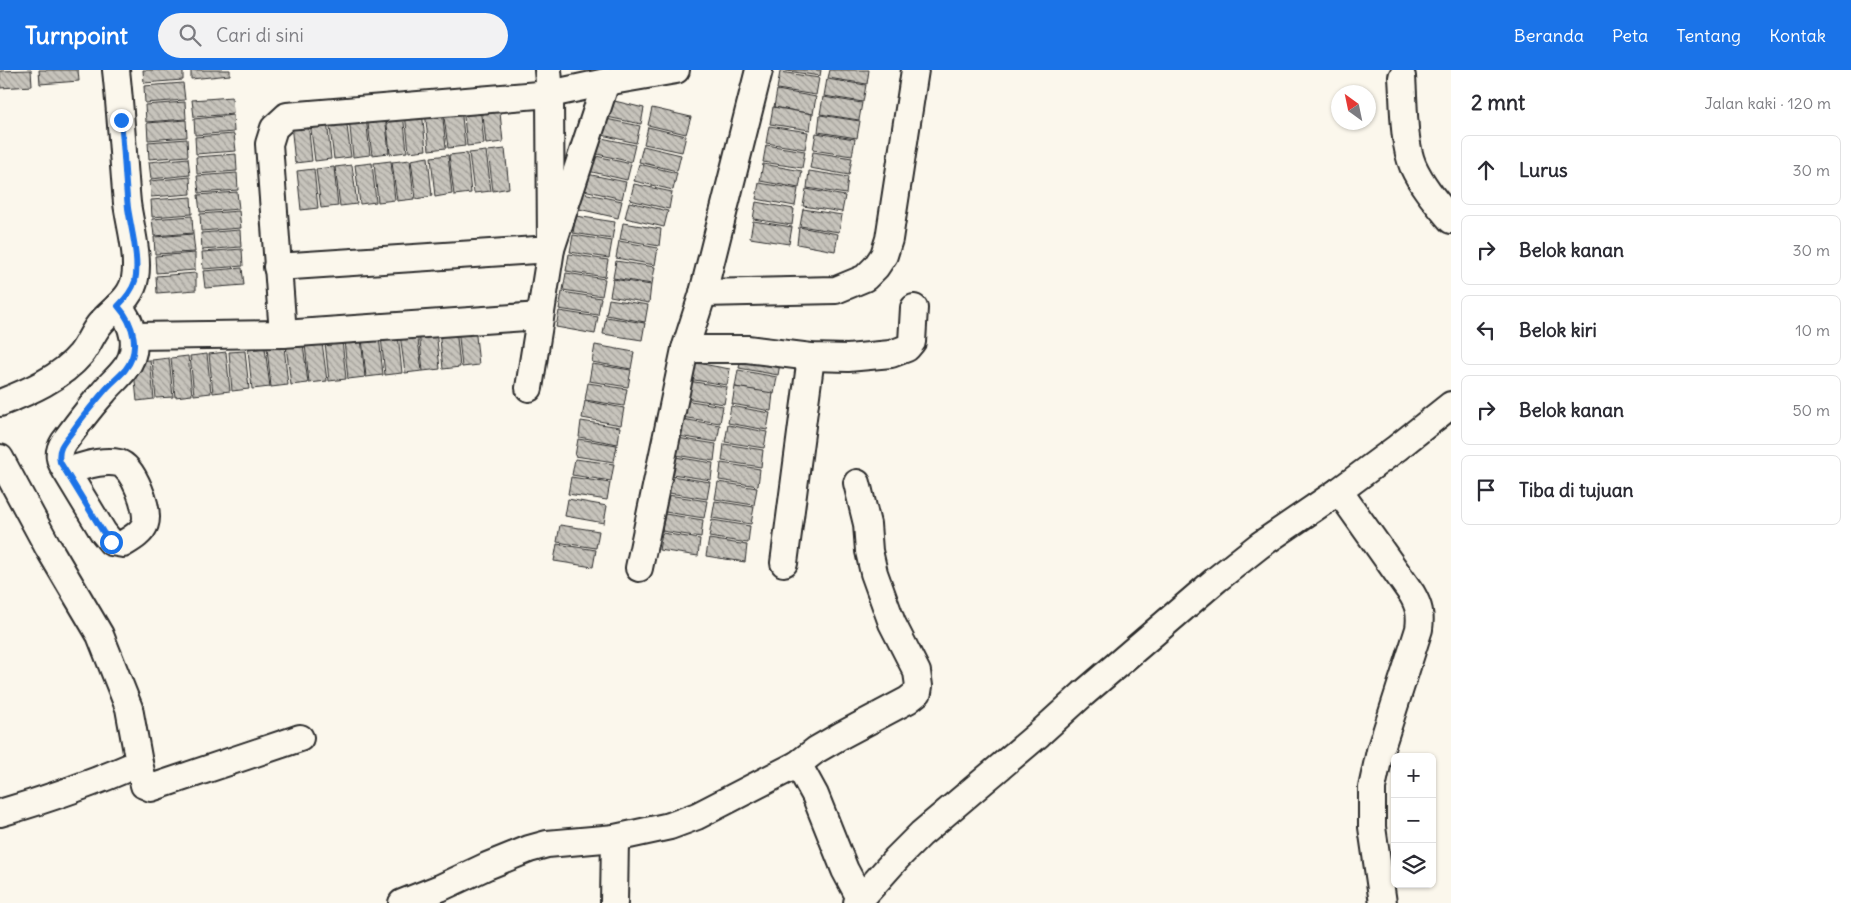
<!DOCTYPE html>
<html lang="id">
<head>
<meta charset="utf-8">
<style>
	:root { --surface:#fff; --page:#f2f2f3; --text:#2b2b33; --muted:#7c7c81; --line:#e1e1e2; --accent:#1a73e8 }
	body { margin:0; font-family:Delius,sans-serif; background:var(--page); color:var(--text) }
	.controls { position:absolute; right:15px; bottom:15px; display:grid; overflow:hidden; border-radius:8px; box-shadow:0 1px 4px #0004 }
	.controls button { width:45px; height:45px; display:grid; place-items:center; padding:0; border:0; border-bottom:1px solid var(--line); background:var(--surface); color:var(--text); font:25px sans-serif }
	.compass { position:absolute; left:1331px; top:15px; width:45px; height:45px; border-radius:50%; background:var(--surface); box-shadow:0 1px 4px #0004; rotate:327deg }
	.stop { position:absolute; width:15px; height:15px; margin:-11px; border:4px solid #1a73e8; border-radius:50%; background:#fff }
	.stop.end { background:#1a73e8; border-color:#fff; box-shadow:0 1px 5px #0008 }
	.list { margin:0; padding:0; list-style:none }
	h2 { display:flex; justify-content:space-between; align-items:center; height:65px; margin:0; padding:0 20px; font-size:21px }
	h2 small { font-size:16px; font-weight:400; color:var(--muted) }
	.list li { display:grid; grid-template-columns:32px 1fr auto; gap:15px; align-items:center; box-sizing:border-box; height:70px; margin:0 10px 10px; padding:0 10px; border:1px solid var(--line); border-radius:8px }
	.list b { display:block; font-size:19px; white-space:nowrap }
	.list em { font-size:16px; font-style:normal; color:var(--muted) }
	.icon { flex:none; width:28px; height:28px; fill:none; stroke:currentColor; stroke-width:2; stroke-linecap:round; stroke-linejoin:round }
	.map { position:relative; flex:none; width:1451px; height:833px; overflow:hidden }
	header { display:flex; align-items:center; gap:30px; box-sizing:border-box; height:70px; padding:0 25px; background:var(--accent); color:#fff }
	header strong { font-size:24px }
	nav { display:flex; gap:28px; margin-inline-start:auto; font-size:18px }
	.search { width:350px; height:45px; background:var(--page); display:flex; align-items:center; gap:12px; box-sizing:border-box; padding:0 18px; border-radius:28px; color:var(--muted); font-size:19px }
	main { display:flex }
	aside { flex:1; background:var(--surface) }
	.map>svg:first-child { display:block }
	.building { fill:url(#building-back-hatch); stroke:#2b2b2b }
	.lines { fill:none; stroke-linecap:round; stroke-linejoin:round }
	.street-casing { stroke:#2b2b2b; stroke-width:30 }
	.street { stroke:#fbf7ec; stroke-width:26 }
	.route { stroke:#1a73e8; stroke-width:6 }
</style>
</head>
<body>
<header>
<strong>Turnpoint</strong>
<div class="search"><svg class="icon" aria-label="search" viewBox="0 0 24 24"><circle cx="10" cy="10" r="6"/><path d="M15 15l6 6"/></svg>Cari di sini</div>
<nav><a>Beranda</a><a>Peta</a><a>Tentang</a><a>Kontak</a></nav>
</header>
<main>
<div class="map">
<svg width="1451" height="833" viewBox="0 0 1451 833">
	<defs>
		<pattern id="building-back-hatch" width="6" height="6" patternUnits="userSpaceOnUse" patternTransform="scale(1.25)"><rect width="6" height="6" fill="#c7c4bc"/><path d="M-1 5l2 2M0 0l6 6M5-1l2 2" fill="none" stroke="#a29f99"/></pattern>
	</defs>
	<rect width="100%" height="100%" fill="#fbf7ec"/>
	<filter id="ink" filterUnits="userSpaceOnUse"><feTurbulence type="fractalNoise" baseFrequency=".02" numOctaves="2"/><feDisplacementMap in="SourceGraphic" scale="10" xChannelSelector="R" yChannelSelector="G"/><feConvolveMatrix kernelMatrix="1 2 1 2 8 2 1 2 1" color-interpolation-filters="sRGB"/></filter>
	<g filter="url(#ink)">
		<g class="building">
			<path d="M 31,0 L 32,16 L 0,18 L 0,1 Z"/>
			<path d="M 39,0 L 78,0 L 79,11 L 40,14 Z"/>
			<path d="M 143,0 L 183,0 L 183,10 L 144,13 Z"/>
			<path d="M 191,0 L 230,0 L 230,5 L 191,9 Z"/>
			<path d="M 781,0 L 821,0 L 820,6 Z"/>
			<path d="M 830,0 L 869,0 L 867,14 L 828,8 Z"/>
			<path d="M 780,2 L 819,8 L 816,25 L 777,19 Z"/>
			<path d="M 827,9 L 866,15 L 863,32 L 824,26 Z"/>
			<path d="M 183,13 L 185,30 L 145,33 L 144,16 Z"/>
			<path d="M 777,20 L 816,27 L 813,44 L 774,37 Z"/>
			<path d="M 232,27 L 233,44 L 194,47 L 192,30 Z"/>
			<path d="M 823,27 L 862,33 L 859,50 L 820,44 Z"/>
			<path d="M 606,29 L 644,38 L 641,54 L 602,46 Z"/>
			<path d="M 185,32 L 186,49 L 146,52 L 145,35 Z"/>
			<path d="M 499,33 L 503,72 L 486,74 L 482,35 Z"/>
			<path d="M 480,35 L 484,74 L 467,76 L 463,37 Z"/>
			<path d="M 461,37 L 465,76 L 448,78 L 443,39 Z"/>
			<path d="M 773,37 L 812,44 L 810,60 L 770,54 Z"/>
			<path d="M 652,38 L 691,47 L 686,64 L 648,55 Z"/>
			<path d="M 442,39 L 446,78 L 429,80 L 425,41 Z"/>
			<path d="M 422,41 L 426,80 L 409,82 L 405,43 Z"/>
			<path d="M 403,43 L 407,82 L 390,84 L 386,45 Z"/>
			<path d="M 385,44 L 389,83 L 372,85 L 367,46 Z"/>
			<path d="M 233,45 L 234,62 L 195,65 L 194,49 Z"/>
			<path d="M 820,45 L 860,51 L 857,68 L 818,62 Z"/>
			<path d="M 366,46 L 370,85 L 353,87 L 349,48 Z"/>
			<path d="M 346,48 L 351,87 L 334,89 L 329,50 Z"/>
			<path d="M 601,48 L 640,56 L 636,73 L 598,64 Z"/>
			<path d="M 186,50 L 187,67 L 148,70 L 147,53 Z"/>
			<path d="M 327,50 L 331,89 L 315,91 L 310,52 Z"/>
			<path d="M 308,52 L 312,91 L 295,93 L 291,54 Z"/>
			<path d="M 769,56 L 808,62 L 805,79 L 766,73 Z"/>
			<path d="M 648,57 L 686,66 L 682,82 L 644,74 Z"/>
			<path d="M 816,63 L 855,69 L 852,86 L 813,80 Z"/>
			<path d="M 234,64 L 236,81 L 196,84 L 195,67 Z"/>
			<path d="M 597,67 L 635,75 L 631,92 L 593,83 Z"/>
			<path d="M 187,69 L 188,86 L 149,89 L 148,72 Z"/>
			<path d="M 766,75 L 805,81 L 802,98 L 763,92 Z"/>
			<path d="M 643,76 L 681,85 L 677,101 L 639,92 Z"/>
			<path d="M 505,79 L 509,118 L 493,121 L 488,81 Z"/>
			<path d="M 486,81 L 491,121 L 474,123 L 469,83 Z"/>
			<path d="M 813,82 L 852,88 L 849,105 L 810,98 Z"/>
			<path d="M 467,83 L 471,123 L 454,125 L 449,85 Z"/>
			<path d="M 236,84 L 237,101 L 197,104 L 196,87 Z"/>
			<path d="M 448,85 L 452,124 L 435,127 L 431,87 Z"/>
			<path d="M 592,85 L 631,94 L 627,110 L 588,101 Z"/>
			<path d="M 428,87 L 432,126 L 416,129 L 411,90 Z"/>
			<path d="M 188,88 L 190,105 L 151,109 L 149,92 Z"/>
			<path d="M 410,90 L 414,129 L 397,131 L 392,92 Z"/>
			<path d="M 391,91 L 395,130 L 378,132 L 374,93 Z"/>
			<path d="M 372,93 L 376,132 L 360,134 L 355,95 Z"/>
			<path d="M 639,94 L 677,103 L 673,120 L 634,111 Z"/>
			<path d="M 763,94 L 802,101 L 799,118 L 760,111 Z"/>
			<path d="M 352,95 L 357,134 L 340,136 L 335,97 Z"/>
			<path d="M 334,97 L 338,136 L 321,138 L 316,99 Z"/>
			<path d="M 314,99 L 318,138 L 301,140 L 297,101 Z"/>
			<path d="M 809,101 L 848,107 L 846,124 L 807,118 Z"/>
			<path d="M 237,103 L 238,120 L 199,123 L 197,106 Z"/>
			<path d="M 587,104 L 626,112 L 622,129 L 584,120 Z"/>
			<path d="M 190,107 L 191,124 L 151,127 L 150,111 Z"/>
			<path d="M 759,113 L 798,119 L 795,136 L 756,129 Z"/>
			<path d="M 634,114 L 672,122 L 669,139 L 630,130 Z"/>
			<path d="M 806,119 L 845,126 L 842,142 L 803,136 Z"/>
			<path d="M 237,122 L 239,139 L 200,142 L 198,125 Z"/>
			<path d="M 583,123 L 622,131 L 618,148 L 579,139 Z"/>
			<path d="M 191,127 L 192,144 L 152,147 L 151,130 Z"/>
			<path d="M 629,132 L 668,141 L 664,157 L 625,148 Z"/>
			<path d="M 756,132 L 794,139 L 792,155 L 753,149 Z"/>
			<path d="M 803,139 L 842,145 L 839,162 L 800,156 Z"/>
			<path d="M 239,141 L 241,158 L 201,161 L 200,144 Z"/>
			<path d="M 192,146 L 193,163 L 154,166 L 152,149 Z"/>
			<path d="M 576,146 L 615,152 L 612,169 L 573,163 Z"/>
			<path d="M 753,151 L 792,157 L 789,174 L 750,168 Z"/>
			<path d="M 623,153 L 661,159 L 659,176 L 620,169 Z"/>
			<path d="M 799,157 L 838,164 L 835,181 L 797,174 Z"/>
			<path d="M 240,160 L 241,177 L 202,180 L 201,163 Z"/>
			<path d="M 193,164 L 195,182 L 155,184 L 154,167 Z"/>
			<path d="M 573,165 L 612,171 L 609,188 L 570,182 Z"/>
			<path d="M 619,171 L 658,178 L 655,195 L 616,188 Z"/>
			<path d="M 242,179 L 243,196 L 203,199 L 202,182 Z"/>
			<path d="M 195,183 L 195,200 L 156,203 L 155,186 Z"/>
			<path d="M 569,184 L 608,190 L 605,207 L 566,201 Z"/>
			<path d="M 616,191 L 655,197 L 652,214 L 613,208 Z"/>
			<path d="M 242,198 L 244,215 L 205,218 L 203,201 Z"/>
			<path d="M 196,203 L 196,220 L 157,223 L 156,206 Z"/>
			<path d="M 566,203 L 605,209 L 602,226 L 563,220 Z"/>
			<path d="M 613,209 L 651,215 L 649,233 L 610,226 Z"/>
			<path d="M 562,222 L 601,228 L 598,245 L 559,239 Z"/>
			<path d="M 609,229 L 648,235 L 645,252 L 606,245 Z"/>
			<path d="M 559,241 L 598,247 L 595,264 L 556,257 Z"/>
			<path d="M 606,247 L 645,253 L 642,270 L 603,264 Z"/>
			<path d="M 475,256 L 479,295 L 462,297 L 458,258 Z"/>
			<path d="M 456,258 L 460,297 L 443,299 L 439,260 Z"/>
			<path d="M 436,260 L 440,299 L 423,301 L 419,262 Z"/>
			<path d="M 417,262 L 422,301 L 405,303 L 400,264 Z"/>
			<path d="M 398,264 L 402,303 L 385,305 L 381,266 Z"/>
			<path d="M 379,266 L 383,305 L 366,307 L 362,268 Z"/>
			<path d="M 361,268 L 365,307 L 348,309 L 344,270 Z"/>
			<path d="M 342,270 L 346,309 L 329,311 L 325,272 Z"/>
			<path d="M 322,272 L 327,311 L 309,313 L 305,274 Z"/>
			<path d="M 303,274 L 308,313 L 291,315 L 286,276 Z"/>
			<path d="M 595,275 L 634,282 L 631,299 L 592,292 Z"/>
			<path d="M 284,276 L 288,315 L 271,317 L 267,278 Z"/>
			<path d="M 265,278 L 270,317 L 252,319 L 248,280 Z"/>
			<path d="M 245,281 L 249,319 L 232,321 L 229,282 Z"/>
			<path d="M 226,282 L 230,321 L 213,323 L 209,284 Z"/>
			<path d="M 742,282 L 781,288 L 778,305 L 739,298 Z"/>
			<path d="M 207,284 L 211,323 L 194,325 L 190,286 Z"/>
			<path d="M 188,286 L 192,325 L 175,327 L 171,288 Z"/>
			<path d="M 169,288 L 173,327 L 156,328 L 152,290 Z"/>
			<path d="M 150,290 L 154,329 L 137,331 L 133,291 Z"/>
			<path d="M 691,292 L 730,299 L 727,315 L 688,309 Z"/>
			<path d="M 592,294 L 631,300 L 628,317 L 589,311 Z"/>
			<path d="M 738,300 L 777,307 L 774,324 L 735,317 Z"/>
			<path d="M 688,311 L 727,317 L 724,334 L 685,328 Z"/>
			<path d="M 588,313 L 627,319 L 624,336 L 585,330 Z"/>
			<path d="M 735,317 L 773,323 L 771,341 L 732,334 Z"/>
			<path d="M 684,330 L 723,336 L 720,353 L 681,347 Z"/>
			<path d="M 585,331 L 624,338 L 621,355 L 582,348 Z"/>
			<path d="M 731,336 L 770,343 L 767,360 L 728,353 Z"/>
			<path d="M 681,349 L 720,355 L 717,372 L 678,366 Z"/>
			<path d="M 581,351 L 620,357 L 618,374 L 579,367 Z"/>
			<path d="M 728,355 L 767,362 L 764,378 L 725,372 Z"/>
			<path d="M 677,368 L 716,374 L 714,391 L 675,385 Z"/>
			<path d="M 578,369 L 617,375 L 614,392 L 575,386 Z"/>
			<path d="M 724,374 L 763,380 L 761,397 L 722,391 Z"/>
			<path d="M 675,387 L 713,393 L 711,410 L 672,404 Z"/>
			<path d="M 575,389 L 614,394 L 611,411 L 572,405 Z"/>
			<path d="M 721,393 L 760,399 L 758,416 L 719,410 Z"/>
			<path d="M 671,406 L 710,412 L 707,429 L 669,423 Z"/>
			<path d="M 571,407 L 610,413 L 607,430 L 568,424 Z"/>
			<path d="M 718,412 L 757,418 L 754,435 L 715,429 Z"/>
			<path d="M 668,425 L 707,431 L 704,448 L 665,442 Z"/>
			<path d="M 568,429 L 607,436 L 604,453 L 565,446 Z"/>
			<path d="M 715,431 L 754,437 L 751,454 L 712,448 Z"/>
			<path d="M 665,444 L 703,450 L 701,467 L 662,461 Z"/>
			<path d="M 712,450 L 750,456 L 748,473 L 709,467 Z"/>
			<path d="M 560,455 L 599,461 L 596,478 L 557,472 Z"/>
			<path d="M 662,463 L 700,469 L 698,486 L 659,480 Z"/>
			<path d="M 709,469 L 747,475 L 745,492 L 706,486 Z"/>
			<path d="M 557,474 L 596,480 L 593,497 L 554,491 Z"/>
		</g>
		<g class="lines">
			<g class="street-casing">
				<g id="street">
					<path d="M 1402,7 C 1404,33 1403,73 1413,96 C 1422,116 1437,133 1451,150"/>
					<path d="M 277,197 L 551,179 L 550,24 L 548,0"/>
					<path d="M 703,223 L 836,220 L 865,208 L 876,197 L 884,185 L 889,169 L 915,0"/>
					<path d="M 283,264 L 269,74 L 274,58 L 287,46 L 550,24 L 606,12 L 676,0"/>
					<path d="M 134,266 L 283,264 L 540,246"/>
					<path d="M 685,279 L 747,279 L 811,287 L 848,288 L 891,284 L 907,278 L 912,272 L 914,238"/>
					<path d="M 529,318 L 551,179 L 606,12"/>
					<path d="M 0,333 C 28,322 61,308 81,284 C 88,275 92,264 99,255 C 111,240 132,229 135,208 C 139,185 130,156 127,133 C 123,89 121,44 116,0"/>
					<path d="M 0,388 L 48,477 L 100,565 L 129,638 L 139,693 C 94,713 48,729 0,743"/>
					<path d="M 66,401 C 82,397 102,389 119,393 C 133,397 150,440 145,454 C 142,463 131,469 123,474 L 111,472 L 103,462 L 66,401 C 59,390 57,383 64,372 C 77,355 89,338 103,323 C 109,315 118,308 124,300 C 141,280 134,254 118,236"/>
					<path d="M 1339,421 L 1412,524 C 1419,536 1421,545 1419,559 L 1380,681 L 1372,718 L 1372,757 L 1383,833"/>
					<path d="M 784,493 L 811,287"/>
					<path d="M 639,498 L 685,279 L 703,223 L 759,0"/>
					<path d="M 139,693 L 144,715 L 151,718 L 300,668"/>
					<path d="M 798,694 L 816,680 L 842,665 L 908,630 L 918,622 L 919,616 L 917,602 L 892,553 L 874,503 L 869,481 L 867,454 L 857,413"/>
					<path d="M 402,833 L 440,818 L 487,796 L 529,779 L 547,774 L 615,768 L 670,756 L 697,746 L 798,694 L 815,725 L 845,800 L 860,828"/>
					<path d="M 614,833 L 615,768"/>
					<path d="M 857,833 L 897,788 L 921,764 L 1039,664 L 1083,624 L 1217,509 L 1260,475 L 1339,421 L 1397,378 L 1451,335"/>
				</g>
			</g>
			<use href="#street" class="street"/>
		</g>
	</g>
	<g class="lines" filter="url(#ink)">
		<path class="route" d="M 111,472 L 103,462 L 60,392 C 57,379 64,372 72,362 C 82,347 94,333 106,319 C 112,312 119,307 125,300 C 141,280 134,254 118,236 C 125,229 132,221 135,211 C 140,190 131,159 128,138 C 125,109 124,79 121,50"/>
	</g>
</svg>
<div class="controls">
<button>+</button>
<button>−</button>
<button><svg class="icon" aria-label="layers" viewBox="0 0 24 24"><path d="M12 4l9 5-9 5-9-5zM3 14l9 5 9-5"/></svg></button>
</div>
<svg class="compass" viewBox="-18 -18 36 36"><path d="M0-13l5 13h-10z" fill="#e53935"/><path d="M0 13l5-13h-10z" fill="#7c7c81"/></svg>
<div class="stop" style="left:111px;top:472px"></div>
<div class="stop end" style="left:121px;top:50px"></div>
</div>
<aside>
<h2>2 mnt<small>Jalan kaki · 120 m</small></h2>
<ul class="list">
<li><svg class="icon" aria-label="ahead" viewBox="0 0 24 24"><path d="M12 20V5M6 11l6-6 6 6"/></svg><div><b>Lurus</b></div><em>30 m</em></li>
<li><svg class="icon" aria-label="right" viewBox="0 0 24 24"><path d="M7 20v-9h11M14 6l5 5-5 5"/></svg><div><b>Belok kanan</b></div><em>30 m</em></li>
<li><svg class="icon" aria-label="left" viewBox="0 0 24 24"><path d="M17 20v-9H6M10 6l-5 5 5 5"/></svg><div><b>Belok kiri</b></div><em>10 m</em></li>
<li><svg class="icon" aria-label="right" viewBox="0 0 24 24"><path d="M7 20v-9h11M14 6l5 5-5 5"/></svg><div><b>Belok kanan</b></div><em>50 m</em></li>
<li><svg class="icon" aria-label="arrive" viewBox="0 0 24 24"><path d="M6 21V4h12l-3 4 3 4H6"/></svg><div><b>Tiba di tujuan</b></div></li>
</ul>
</aside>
</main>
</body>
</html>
